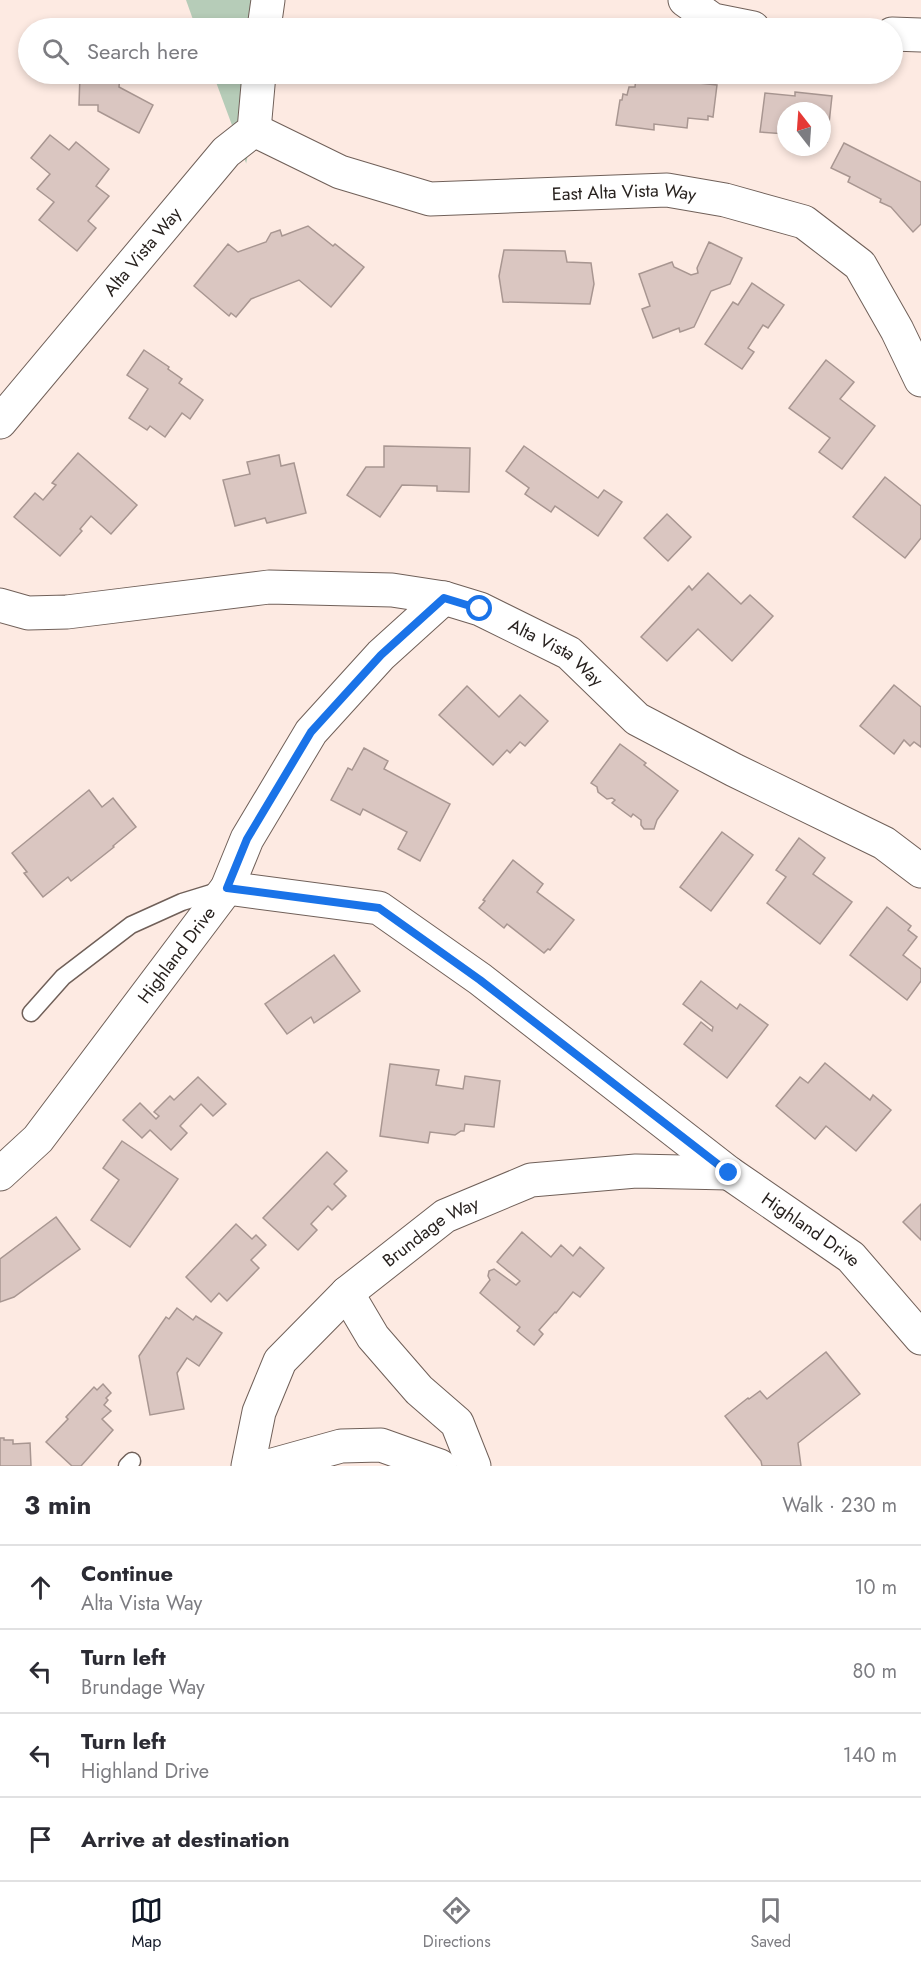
<!DOCTYPE html>
<html lang="en">
<head>
<meta charset="utf-8">
<style>
	:root { --surface:#fff; --page:#f2f2f3; --text:#2b2b33; --muted:#7c7c81; --line:#e1e1e2; --accent:#111827 }
	body { margin:0; font-family:Jost,sans-serif; background:var(--page); color:var(--text) }
	.compass { position:absolute; left:777px; top:102px; width:54px; height:54px; border-radius:50%; background:var(--surface); box-shadow:0 3px 9px #0003; rotate:343deg }
	.stop { position:absolute; width:18px; height:18px; margin:-14px; border:4px solid #1a73e8; border-radius:50%; background:#fff }
	.stop.end { background:#1a73e8; border-color:#fff; box-shadow:0 2px 6px #0008 }
	.list { margin:0; padding:0; list-style:none }
	h2 { display:flex; justify-content:space-between; align-items:center; height:78px; margin:0; padding:0 24px; font-size:26px }
	h2 small { font-size:20px; font-weight:400; color:var(--muted) }
	.list li { display:grid; grid-template-columns:39px 1fr auto; gap:18px; align-items:center; box-sizing:border-box; height:84px; padding:0 24px; border-top:2px solid var(--line) }
	.list b { display:block; font-size:22px; white-space:nowrap }
	.list p { margin:0; font-size:20px; white-space:nowrap; color:var(--muted) }
	.list em { font-size:20px; font-style:normal; color:var(--muted) }
	.icon { flex:none; width:33px; height:33px; fill:none; stroke:currentColor; stroke-width:2; stroke-linecap:round; stroke-linejoin:round }
	.map { position:relative; flex:none; width:921px; height:1466px; overflow:hidden }
	.search { position:absolute; background:var(--surface); box-shadow:0 3px 9px #0003; left:18px; right:18px; top:18px; height:66px; display:flex; align-items:center; gap:15px; box-sizing:border-box; padding:0 21px; border-radius:33px; color:var(--muted); font-size:22px }
	.sheet { height:414px; background:var(--surface) }
	nav { display:flex; justify-content:space-around; align-items:center; box-sizing:border-box; height:84px; border-top:2px solid var(--line); background:var(--surface); font-size:16px; color:var(--muted) }
	nav a { display:grid; justify-items:center; gap:3px }
	nav .on { color:var(--accent) }
	.map>svg:first-child { display:block }
	.green { fill:#b6ccb8 }
	.building { fill:#dac6c1; stroke:#a89691; stroke-width:1.5 }
	.lines { fill:none; stroke-linecap:round; stroke-linejoin:round }
	.service-casing { stroke:#706059; stroke-width:19 }
	.minor-casing { stroke:#706059; stroke-width:35 }
	.tertiary-casing { stroke:#706059; stroke-width:35 }
	.service { stroke:#fff; stroke-width:16 }
	.minor { stroke:#fff; stroke-width:33 }
	.tertiary { stroke:#fff; stroke-width:33 }
	.route { stroke:#1a73e8; stroke-width:8 }
	.labels { text-anchor:middle; stroke-width:4.5; stroke-linejoin:round; paint-order:stroke }
	.street-label { font-size:18px; fill:#28221f; stroke:#fffbf9 }
</style>
</head>
<body>
<div class="map">
<svg width="921" height="1466" viewBox="0 0 921 1466">
	<rect width="100%" height="100%" fill="#fdeae2"/>
	<g class="green">
		<path d="M 186,0 L 281,0 L 275,28 L 196,28 Z"/>
		<path d="M 213,74 L 265,74 L 246,164 L 246,163 Z"/>
	</g>
	<g class="building">
		<path d="M 80,74 L 120,74 L 119,87 L 153,105 L 139,133 L 98,111 L 98,105 L 79,105 Z"/>
		<path d="M 654,74 L 673,74 L 672,80 L 717,85 L 713,117 L 708,116 L 708,120 L 688,118 L 687,128 L 654,124 L 654,130 L 616,125 L 620,100 L 622,100 L 623,94 L 627,95 L 629,87 L 635,87 L 636,76 L 653,78 Z"/>
		<path d="M 795,92 L 832,96 L 827,142 L 822,142 L 822,111 L 786,111 L 786,134 L 760,132 L 765,93 L 795,96 Z"/>
		<path d="M 50,135 L 69,150 L 76,142 L 109,169 L 96,186 L 109,196 L 88,221 L 96,228 L 77,251 L 39,220 L 54,202 L 37,189 L 50,174 L 31,158 Z"/>
		<path d="M 844,143 L 921,182 L 921,224 L 913,232 L 891,207 L 880,202 L 881,199 L 848,182 L 850,177 L 831,168 Z"/>
		<path d="M 308,226 L 333,246 L 335,244 L 364,267 L 331,307 L 299,280 L 251,299 L 236,317 L 231,313 L 229,316 L 194,286 L 228,244 L 238,252 L 266,242 L 271,233 L 280,230 L 282,236 Z"/>
		<path d="M 709,242 L 742,258 L 730,284 L 711,291 L 694,327 L 680,332 L 679,328 L 653,338 L 642,309 L 650,306 L 639,274 L 672,262 L 674,267 L 691,275 L 698,273 L 697,268 Z"/>
		<path d="M 504,250 L 565,251 L 567,262 L 591,263 L 594,284 L 590,304 L 503,302 L 499,276 Z"/>
		<path d="M 752,283 L 784,305 L 768,328 L 763,325 L 748,348 L 754,352 L 742,369 L 705,344 L 733,302 L 738,305 Z"/>
		<path d="M 144,350 L 169,367 L 168,369 L 182,379 L 179,383 L 203,400 L 190,419 L 182,413 L 165,437 L 150,426 L 147,430 L 129,418 L 148,389 L 127,375 Z"/>
		<path d="M 826,360 L 854,382 L 840,399 L 875,426 L 842,469 L 819,452 L 830,438 L 789,408 Z"/>
		<path d="M 384,446 L 470,448 L 469,492 L 437,491 L 437,486 L 402,485 L 380,517 L 347,495 L 366,467 L 384,467 Z"/>
		<path d="M 524,446 L 598,498 L 604,490 L 622,502 L 598,536 L 555,506 L 551,512 L 525,494 L 529,488 L 506,471 Z"/>
		<path d="M 78,453 L 137,505 L 111,534 L 91,516 L 80,529 L 82,531 L 60,556 L 14,517 L 35,493 L 43,500 L 56,485 L 52,483 Z"/>
		<path d="M 279,455 L 281,466 L 294,463 L 306,513 L 267,523 L 265,518 L 235,526 L 223,480 L 250,474 L 247,462 Z"/>
		<path d="M 885,477 L 921,506 L 921,538 L 905,558 L 853,517 Z"/>
		<path d="M 667,514 L 691,537 L 668,561 L 644,538 Z"/>
		<path d="M 708,573 L 741,604 L 750,595 L 773,616 L 732,661 L 698,629 L 667,661 L 641,637 L 689,586 L 692,590 Z"/>
		<path d="M 894,685 L 921,707 L 921,747 L 914,742 L 910,746 L 904,740 L 894,754 L 860,726 Z"/>
		<path d="M 467,686 L 499,717 L 520,695 L 548,721 L 525,746 L 520,742 L 510,753 L 507,750 L 493,765 L 439,715 Z"/>
		<path d="M 620,744 L 646,763 L 644,765 L 678,791 L 657,820 L 654,829 L 644,829 L 641,825 L 641,820 L 633,814 L 631,817 L 612,803 L 615,800 L 612,798 L 607,799 L 598,792 L 597,787 L 591,783 Z"/>
		<path d="M 364,748 L 388,761 L 384,769 L 450,804 L 420,861 L 398,849 L 407,832 L 363,809 L 360,815 L 331,800 L 348,768 L 352,770 Z"/>
		<path d="M 89,790 L 102,807 L 113,798 L 136,827 L 113,846 L 114,847 L 71,881 L 68,877 L 43,897 L 24,873 L 27,872 L 12,853 Z"/>
		<path d="M 722,832 L 753,855 L 711,911 L 680,887 Z"/>
		<path d="M 799,838 L 825,858 L 813,874 L 852,902 L 820,944 L 767,903 L 786,877 L 776,870 Z"/>
		<path d="M 513,860 L 543,884 L 537,892 L 574,920 L 550,950 L 548,949 L 544,953 L 507,924 L 504,928 L 479,908 L 485,901 L 483,900 Z"/>
		<path d="M 887,907 L 911,926 L 908,930 L 917,937 L 903,955 L 921,969 L 921,981 L 907,1000 L 850,955 Z"/>
		<path d="M 334,955 L 360,991 L 314,1023 L 311,1017 L 287,1034 L 265,1004 Z"/>
		<path d="M 701,981 L 737,1009 L 740,1004 L 768,1025 L 727,1078 L 684,1044 L 701,1022 L 712,1031 L 713,1027 L 683,1004 Z"/>
		<path d="M 825,1063 L 870,1100 L 873,1095 L 891,1110 L 856,1151 L 826,1126 L 815,1139 L 776,1106 L 800,1077 L 808,1083 Z"/>
		<path d="M 390,1064 L 439,1070 L 436,1085 L 463,1089 L 465,1076 L 500,1081 L 494,1127 L 465,1124 L 464,1131 L 461,1131 L 455,1135 L 430,1132 L 428,1143 L 380,1136 Z"/>
		<path d="M 198,1077 L 226,1104 L 213,1116 L 201,1104 L 180,1126 L 187,1133 L 171,1150 L 150,1130 L 142,1138 L 123,1120 L 140,1103 L 156,1119 L 159,1116 L 154,1112 L 170,1096 L 174,1100 Z"/>
		<path d="M 122,1141 L 178,1179 L 130,1247 L 91,1220 L 119,1180 L 103,1168 Z"/>
		<path d="M 327,1152 L 347,1171 L 334,1184 L 346,1196 L 332,1210 L 328,1206 L 311,1224 L 317,1230 L 298,1250 L 263,1218 Z"/>
		<path d="M 921,1204 L 921,1240 L 903,1222 Z"/>
		<path d="M 56,1217 L 80,1249 L 14,1297 L 0,1302 L 0,1259 Z"/>
		<path d="M 236,1224 L 252,1239 L 256,1235 L 266,1245 L 251,1260 L 259,1268 L 227,1301 L 219,1293 L 211,1302 L 186,1277 Z"/>
		<path d="M 522,1232 L 551,1257 L 561,1245 L 573,1256 L 580,1247 L 604,1268 L 580,1297 L 573,1292 L 556,1313 L 555,1312 L 539,1330 L 543,1334 L 534,1345 L 517,1331 L 520,1327 L 480,1293 L 490,1280 L 488,1276 L 489,1271 L 494,1269 L 516,1285 L 520,1281 L 497,1262 Z"/>
		<path d="M 177,1308 L 193,1320 L 196,1316 L 222,1333 L 199,1366 L 187,1358 L 177,1373 L 184,1409 L 150,1415 L 139,1356 L 166,1317 L 169,1319 Z"/>
		<path d="M 826,1352 L 860,1394 L 798,1443 L 801,1466 L 762,1466 L 761,1461 L 725,1416 L 748,1398 L 749,1399 L 760,1391 L 767,1399 Z"/>
		<path d="M 103,1384 L 111,1393 L 106,1398 L 108,1400 L 104,1405 L 111,1411 L 102,1419 L 113,1430 L 81,1466 L 72,1466 L 46,1442 L 68,1419 L 66,1417 L 94,1387 L 97,1390 Z"/>
		<path d="M 0,1438 L 4,1438 L 4,1440 L 13,1440 L 13,1444 L 30,1443 L 31,1466 L 0,1466 Z"/>
	</g>
	<g class="lines">
		<g class="service-casing">
			<g id="service">
				<path d="M 31,1013 L 63,977 L 131,925 L 182,902 L 221,890"/>
				<path d="M 127,1466 L 132,1461"/>
			</g>
		</g>
		<g class="minor-casing">
			<g id="minor">
				<path d="M 685,0 L 713,20 L 753,28"/>
				<path d="M 264,28 L 268,0"/>
				<path d="M 892,34 L 921,35"/>
				<path id="s1" d="M 254,130 L 340,172 L 430,199 L 667,190 L 725,200 L 804,222 L 860,265 L 897,330 L 921,380"/>
				<path id="s2" d="M 0,422 L 226,152 L 254,130 L 259,74"/>
				<path id="s3" d="M 0,605 L 28,613 L 67,612 L 269,587 L 392,590 L 444,598 L 480,609 L 569,653 L 637,719 L 734,770 L 884,843 L 921,871"/>
				<path id="s4" d="M 227,888 L 379,908 L 480,979 L 729,1173 L 851,1257 L 921,1338"/>
				<path id="s5" d="M 0,1174 L 38,1139 L 227,888 L 247,839 L 311,732 L 381,655 L 444,598"/>
				<path d="M 347,1293 L 373,1337 L 419,1390 L 457,1423 L 474,1466"/>
				<path id="s6" d="M 248,1466 L 259,1412 L 280,1361 L 347,1293 L 445,1216 L 531,1180 L 636,1171 L 729,1173"/>
			</g>
		</g>
		<g class="tertiary-casing">
			<path id="tertiary" d="M 269,1466 L 341,1446 L 381,1445 L 440,1466"/>
		</g>
		<use href="#service" class="service"/>
		<use href="#minor" class="minor"/>
		<use href="#tertiary" class="tertiary"/>
	</g>
	<g class="lines">
		<path class="route" d="M 480,609 L 444,598 L 381,655 L 311,732 L 247,839 L 227,888 L 379,908 L 480,980 L 729,1173"/>
	</g>
	<g class="labels">
		<g class="street-label">
			<text dy="6" stroke="none"><textPath href="#s1" startOffset="384">East Alta Vista Way</textPath></text>
			<text dy="6" stroke="none"><textPath href="#s2" startOffset="222">Alta Vista Way</textPath></text>
			<text dy="6" stroke="none"><textPath href="#s3" startOffset="573">Alta Vista Way</textPath></text>
			<text dy="6" stroke="none"><textPath href="#s5" startOffset="282">Highland Drive</textPath></text>
			<text dy="6" stroke="none"><textPath href="#s4" startOffset="692">Highland Drive</textPath></text>
			<text dy="6" stroke="none"><textPath href="#s6" startOffset="310">Brundage Way</textPath></text>
		</g>
	</g>
</svg>
<svg class="compass" viewBox="-18 -18 36 36"><path d="M0-13l5 13h-10z" fill="#e53935"/><path d="M0 13l5-13h-10z" fill="#7c7c81"/></svg>
<div class="stop" style="left:480px;top:609px"></div>
<div class="stop end" style="left:729px;top:1173px"></div>
<div class="search"><svg class="icon" aria-label="search" viewBox="0 0 24 24"><circle cx="10" cy="10" r="6"/><path d="M15 15l6 6"/></svg>Search here</div>
</div>
<section class="sheet">
<h2>3 min<small>Walk · 230 m</small></h2>
<ul class="list">
<li><svg class="icon" aria-label="ahead" viewBox="0 0 24 24"><path d="M12 20V5M6 11l6-6 6 6"/></svg><div><b>Continue</b><p>Alta Vista Way</p></div><em>10 m</em></li>
<li><svg class="icon" aria-label="left" viewBox="0 0 24 24"><path d="M17 20v-9H6M10 6l-5 5 5 5"/></svg><div><b>Turn left</b><p>Brundage Way</p></div><em>80 m</em></li>
<li><svg class="icon" aria-label="left" viewBox="0 0 24 24"><path d="M17 20v-9H6M10 6l-5 5 5 5"/></svg><div><b>Turn left</b><p>Highland Drive</p></div><em>140 m</em></li>
<li><svg class="icon" aria-label="arrive" viewBox="0 0 24 24"><path d="M6 21V4h12l-3 4 3 4H6"/></svg><div><b>Arrive at destination</b></div></li>
</ul>
</section>
<nav>
<a class="on"><svg class="icon" aria-label="map" viewBox="0 0 24 24"><path d="M3 6l6-2 6 2 6-2v14l-6 2-6-2-6 2zM9 4v14M15 6v14"/></svg>Map</a>
<a><svg class="icon" aria-label="directions" viewBox="0 0 24 24"><path d="M12 3l9 9-9 9-9-9zM9 14v-3h6M13 9l2 2-2 2"/></svg>Directions</a>
<a><svg class="icon" aria-label="saved" viewBox="0 0 24 24"><path d="M7 4h10v16l-5-4-5 4z"/></svg>Saved</a>
</nav>
</body>
</html>
